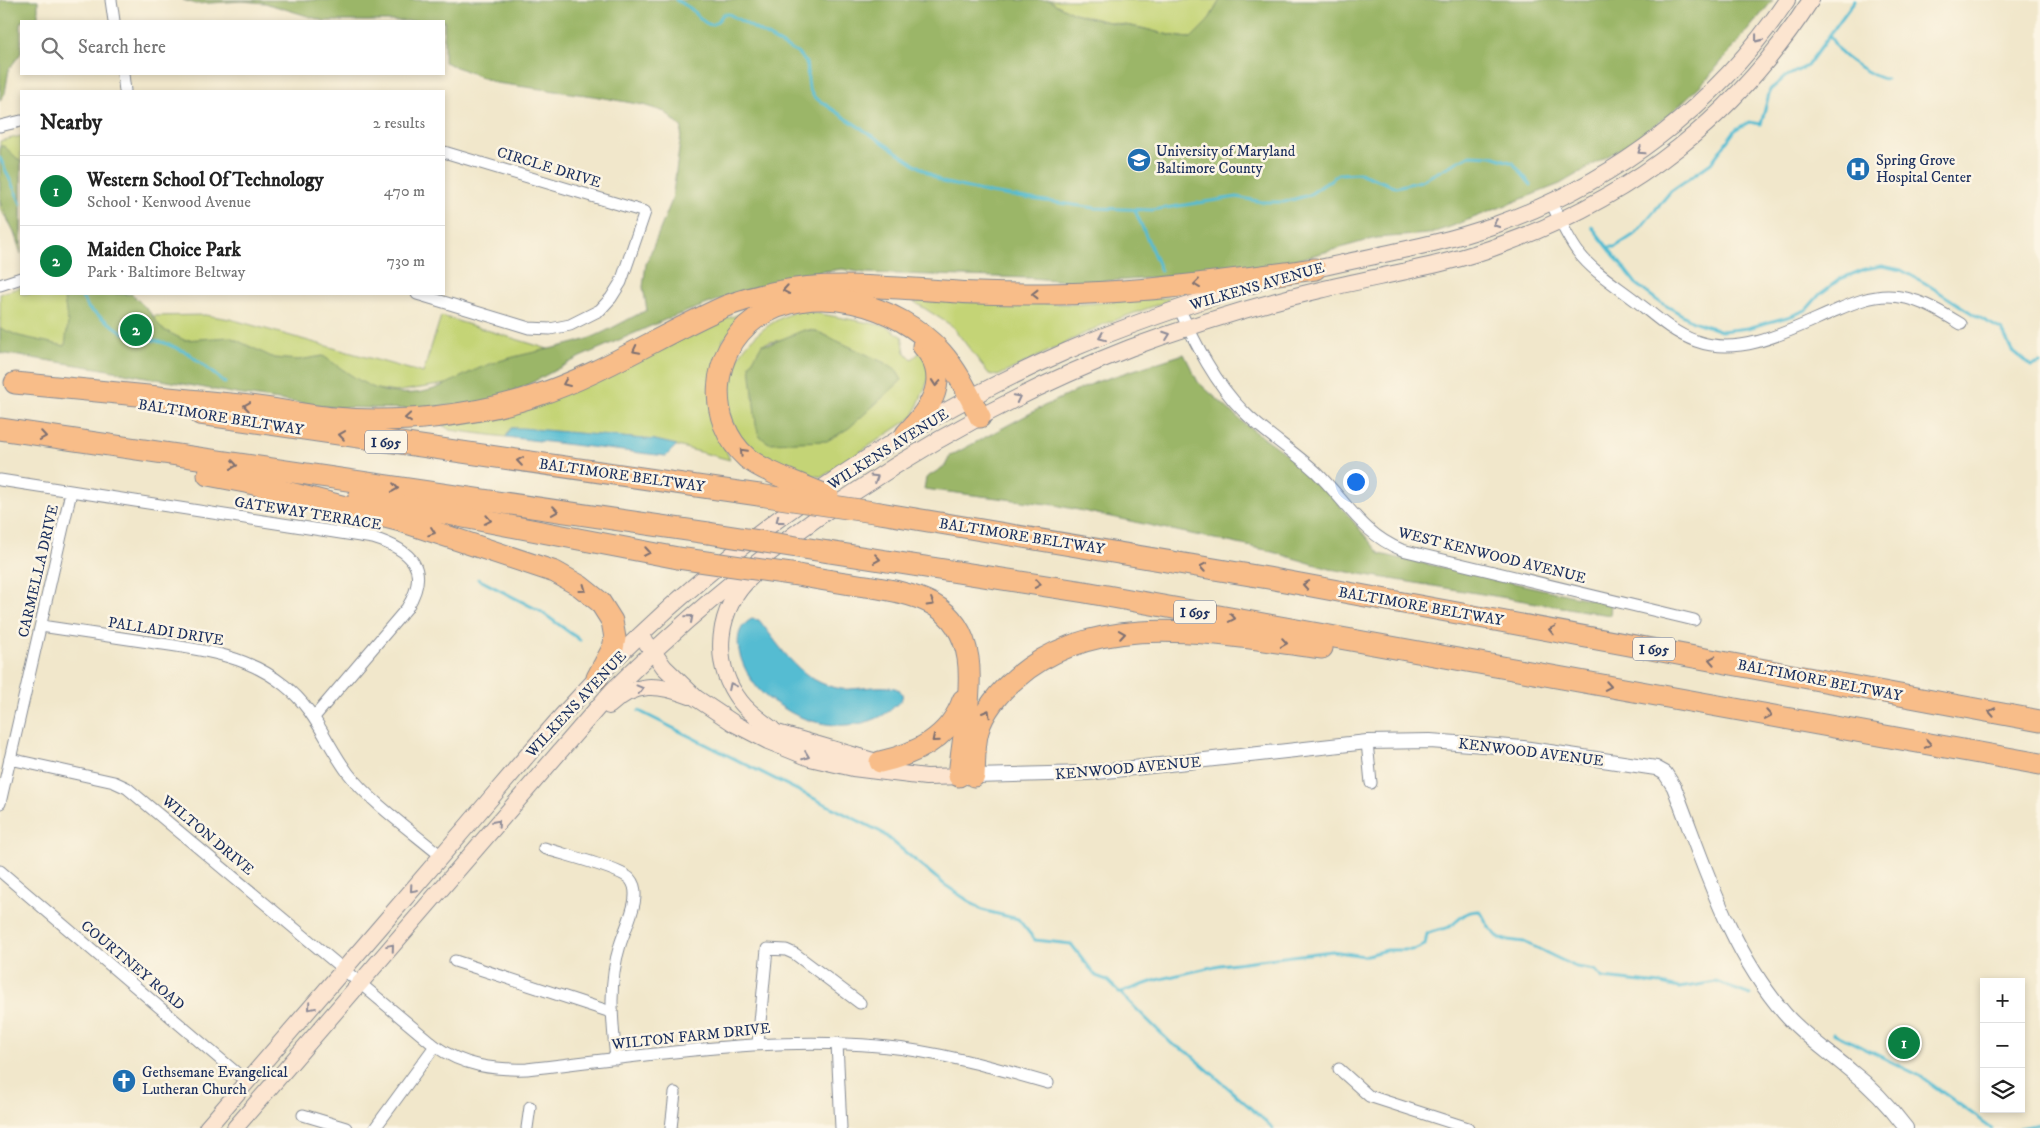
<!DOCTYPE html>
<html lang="en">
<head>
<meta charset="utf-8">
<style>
	:root { --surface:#fff; --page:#f6f6f6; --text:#222; --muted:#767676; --line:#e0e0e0; --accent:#0b8043 }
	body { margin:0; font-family:"IM FELL DW Pica",serif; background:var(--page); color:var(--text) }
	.controls { position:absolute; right:15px; bottom:15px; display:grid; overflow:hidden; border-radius:0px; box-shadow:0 2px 8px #0003 }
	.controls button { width:45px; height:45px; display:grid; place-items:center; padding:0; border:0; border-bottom:1px solid var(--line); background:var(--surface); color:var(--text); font:25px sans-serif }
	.you { position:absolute; left:1355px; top:481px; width:18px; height:18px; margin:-12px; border:4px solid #fff; border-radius:50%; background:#1a73e8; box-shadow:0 0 0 8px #1a73e833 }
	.badge { display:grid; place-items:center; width:32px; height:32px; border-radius:50%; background:var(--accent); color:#fff; font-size:16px; font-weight:700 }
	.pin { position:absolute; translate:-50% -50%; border:2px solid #fff; box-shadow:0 1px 5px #0006 }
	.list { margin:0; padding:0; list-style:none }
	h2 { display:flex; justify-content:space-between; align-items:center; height:65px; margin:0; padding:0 20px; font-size:21px }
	h2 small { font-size:16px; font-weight:400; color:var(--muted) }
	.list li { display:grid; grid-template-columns:32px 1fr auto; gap:15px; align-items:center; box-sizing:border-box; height:70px; padding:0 20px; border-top:1px solid var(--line) }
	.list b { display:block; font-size:19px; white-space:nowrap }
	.list p { margin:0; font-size:16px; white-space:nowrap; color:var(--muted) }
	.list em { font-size:16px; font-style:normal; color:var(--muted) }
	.icon { flex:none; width:28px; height:28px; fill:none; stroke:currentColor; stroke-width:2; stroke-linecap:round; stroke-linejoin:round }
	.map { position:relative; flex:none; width:2040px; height:1128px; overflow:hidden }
	.search { position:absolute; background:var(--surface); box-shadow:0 2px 8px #0003; left:20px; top:20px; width:425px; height:55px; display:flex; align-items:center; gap:12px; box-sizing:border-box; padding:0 18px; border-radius:0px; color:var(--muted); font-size:19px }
	.panel { position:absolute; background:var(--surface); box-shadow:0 2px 8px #0003; left:20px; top:90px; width:425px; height:205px; border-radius:0px }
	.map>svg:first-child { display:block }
	.green { fill:#c4d476; stroke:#70826a; fill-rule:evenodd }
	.forest { fill:#9bb667; stroke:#5b7262 }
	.water { fill:#54bcd2; stroke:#387698 }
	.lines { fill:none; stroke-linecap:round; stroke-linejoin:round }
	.stream { stroke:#54bcd2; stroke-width:3 }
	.minor-casing { stroke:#868b94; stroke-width:13 }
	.tertiary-casing { stroke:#868b94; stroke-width:16 }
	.secondary-casing { stroke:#868b94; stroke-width:18 }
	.motorway-casing { stroke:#868b94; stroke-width:23 }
	.minor { stroke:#fff; stroke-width:11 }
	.tertiary { stroke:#fff; stroke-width:14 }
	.secondary { stroke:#fce5d0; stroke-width:16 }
	.motorway { stroke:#f8bd89; stroke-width:21 }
	.motorway-bridge-casing { stroke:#868b94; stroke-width:23; stroke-linecap:butt }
	.motorway-bridge { stroke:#f8bd89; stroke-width:21 }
	.oneway { stroke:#8c8a97 }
	.oneway2 { stroke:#7e6f71 }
	.labels { text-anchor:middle; stroke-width:5; stroke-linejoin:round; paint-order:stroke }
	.shield { fill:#fcf5e5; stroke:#5e6a86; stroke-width:1 }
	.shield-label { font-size:14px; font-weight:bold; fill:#1b2f5e }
	.poi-label { font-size:15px; fill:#1b2f5e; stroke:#fcf5e5; text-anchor:start }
	.street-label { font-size:15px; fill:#1b2f5e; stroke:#fcf5e5 }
</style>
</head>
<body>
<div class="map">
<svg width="2040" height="1128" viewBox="0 0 2040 1128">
	<rect width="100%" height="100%" fill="#fcf5e5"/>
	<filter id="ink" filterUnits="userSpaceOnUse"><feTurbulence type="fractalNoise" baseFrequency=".02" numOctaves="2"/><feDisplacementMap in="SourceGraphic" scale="10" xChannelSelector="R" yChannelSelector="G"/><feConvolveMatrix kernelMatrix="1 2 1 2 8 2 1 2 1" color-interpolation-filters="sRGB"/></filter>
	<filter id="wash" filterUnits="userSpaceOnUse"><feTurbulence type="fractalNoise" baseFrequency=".0096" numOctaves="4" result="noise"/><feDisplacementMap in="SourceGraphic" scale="20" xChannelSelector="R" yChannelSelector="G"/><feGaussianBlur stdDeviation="1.12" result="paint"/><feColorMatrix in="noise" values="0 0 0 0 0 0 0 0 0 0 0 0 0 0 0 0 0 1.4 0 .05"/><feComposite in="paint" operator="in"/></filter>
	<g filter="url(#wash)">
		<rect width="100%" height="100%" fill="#f1e7cb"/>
		<g class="green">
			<path d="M 1049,0 L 1220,0 L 1208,21 L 1191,38 C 1173,37 1158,32 1141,28 C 1111,22 1075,18 1049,0 Z"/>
			<path d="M 21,136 L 21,254 L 12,227 L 0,209 L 0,141 Z"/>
			<path d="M 21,287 L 21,294 L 128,294 L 139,312 L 153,316 L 205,315 L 230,319 L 423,373 L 441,316 L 548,349 L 465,381 L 395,392 L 157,353 L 0,342 L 0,294 Z"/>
			<path d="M 1179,297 L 1104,324 L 998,376 L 989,374 L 952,326 L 913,301 L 1081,304 Z"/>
			<path d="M 791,299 L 723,339 L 722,440 L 730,460 L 655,440 L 511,428 L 506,437 L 450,430 L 442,425 L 572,390 L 721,320 Z"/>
			<path d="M 800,310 L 886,326 L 902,336 L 905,352 L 912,359 L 922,351 L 931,373 L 913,417 L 822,477 C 808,474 781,471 770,464 C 696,418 726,334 800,310 ZM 816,331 L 896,370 L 762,344 Z"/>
		</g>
		<g class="forest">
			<path d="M 0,0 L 38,0 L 38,21 L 21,21 L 21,53 L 9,69 L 5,93 L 0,101 Z"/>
			<path d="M 183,0 L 1049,0 C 1075,18 1110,22 1141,28 C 1158,32 1173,37 1191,38 L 1208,21 L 1220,0 L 1773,0 L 1706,80 L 1670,114 L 1630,143 L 1560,184 L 1450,227 L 1428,234 L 1376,238 L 1267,268 L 1127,280 L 1078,282 L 1031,278 L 865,273 L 842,269 L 820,272 L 732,295 L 667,319 L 580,357 L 497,401 L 414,409 L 327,407 L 237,394 L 103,369 L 0,353 L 0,328 L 19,336 L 65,346 L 68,323 L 64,300 L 70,294 L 132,294 L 148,310 L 162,329 L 184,340 L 230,337 L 274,358 L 298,360 L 323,356 C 342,368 366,389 389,392 C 435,399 451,378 490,364 C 519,354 549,350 578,342 C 601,336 625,320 647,310 L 643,287 L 646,264 L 672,200 L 682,128 L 665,112 L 643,105 L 593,96 L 496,83 L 444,62 L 444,21 L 324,21 L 265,3 L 242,1 L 196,4 Z"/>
			<path d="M 0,146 L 4,146 L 21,162 L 21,247 L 0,202 Z"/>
			<path d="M 804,330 L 816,331 L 885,363 L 896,370 L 902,380 L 849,428 L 827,441 L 769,443 L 759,436 L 756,425 L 750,365 L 762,344 L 770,344 Z"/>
			<path d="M 1184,354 L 1198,382 L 1245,424 L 1316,476 L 1380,554 L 1611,604 L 1610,615 L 1330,569 L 1266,550 L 1055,505 L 924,489 L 926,478 L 945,466 L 950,456 L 1044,406 L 1096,382 Z"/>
		</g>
		<g class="water">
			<path d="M 511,428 L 522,428 L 655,440 L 677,445 L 666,456 L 506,437 Z"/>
			<path d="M 752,619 L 759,620 C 783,650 800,682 841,689 C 853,691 899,680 902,694 C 904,699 898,703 895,706 C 868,733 815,729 785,709 C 778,704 769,700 763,694 C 746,678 723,633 752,619 Z"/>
		</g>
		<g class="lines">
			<g class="stream">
				<path d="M 676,0 C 681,3 686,5 690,8 C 702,18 709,36 723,14 L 729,14 L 797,53 L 806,62 L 809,88 L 814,97 L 942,182 L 990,193 L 1095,208 L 1152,210 L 1237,197 L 1262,202 L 1284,202 L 1309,195 L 1339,174 L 1359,173 L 1396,187 L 1421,181 L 1470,155 L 1492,156 L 1513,163 L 1531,185"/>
				<path d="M 1830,37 C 1834,42 1837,49 1842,54 C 1849,61 1878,80 1887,79"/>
				<path d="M 0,158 L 21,204"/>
				<path d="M 1135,210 L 1161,271"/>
				<path d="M 1592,227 L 1637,285 L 1658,301 L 1693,321 L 1721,331 L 1748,328 L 1791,316 L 1806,310 L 1820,294 L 1840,279 L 1865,269 L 1882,266 L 1901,270 L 1925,283 L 1973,314 L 2002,330 L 2012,351 L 2031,366 L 2040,363"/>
				<path d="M 1608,247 L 1615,247 L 1635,234 L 1671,191 L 1711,163 L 1736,129 L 1749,122 L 1761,124 L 1770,90 L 1785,77 L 1807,66 L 1855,0"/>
				<path d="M 80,294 L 89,309 L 124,333 L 165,343 L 188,353 L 225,383"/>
				<path d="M 478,579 L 540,611 L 580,640"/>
				<path d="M 639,711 L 881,832 L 945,885 L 982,910 L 1018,919 L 1035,940 L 1071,944 L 1096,976 L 1107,980 L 1172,1044 L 1189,1053 L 1273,1128"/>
				<path d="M 1119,993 L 1157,980 L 1220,965 L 1332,951 L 1364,956 L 1386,950 L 1414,950 L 1425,945 L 1427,934 C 1435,929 1443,930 1449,927 C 1462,919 1462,911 1480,911 L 1489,927 L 1500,939 L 1524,942 L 1576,967 L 1595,970 L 1602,978 L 1661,984 L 1679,988 L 1716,982 L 1750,995"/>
				<path d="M 1833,1033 L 1920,1076 L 1992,1128"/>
				<path d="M 2019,1128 L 2040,1124"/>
			</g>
		</g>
	</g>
	<g filter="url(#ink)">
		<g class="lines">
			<g class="minor-casing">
				<g id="minor">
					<path d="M 111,0 L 114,21"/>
					<path d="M 123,74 L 125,91"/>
					<path d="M 0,126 L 21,121"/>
					<path d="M 1551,202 C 1559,219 1567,237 1578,252 C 1593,272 1617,286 1636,301 C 1655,316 1673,333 1696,341 C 1743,358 1794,328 1837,310 C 1853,303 1870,296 1888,296 C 1915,296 1938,310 1961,324"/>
					<path d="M 0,285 L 21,278"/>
					<path d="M 417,294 L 529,328 L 550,329 L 570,325 L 600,310 L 611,298 L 621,282 L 645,212 L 444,152"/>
					<path d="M 1179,308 C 1196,345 1215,383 1243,411 C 1265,434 1293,450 1316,472 C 1346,501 1362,534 1402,550 L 1694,620"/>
					<path d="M 0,480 L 373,538 C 412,550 431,569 407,608 L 315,716"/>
					<path d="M 41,626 C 75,631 108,636 142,641 C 192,649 243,652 284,685 C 316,710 325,742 348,773 C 369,801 414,833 441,856"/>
					<path d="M 1367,742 L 1371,783"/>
					<path d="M 10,759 L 114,782 L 127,788 L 435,1046 C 463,1066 494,1070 527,1069 C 644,1056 760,1036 878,1046 C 936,1051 993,1067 1048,1083"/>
					<path d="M 0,803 L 71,492"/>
					<path d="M 544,848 C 561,854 620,868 630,879 C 644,895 625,927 620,945 C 608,983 612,1020 616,1059"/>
					<path d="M 0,871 L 247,1082"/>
					<path d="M 455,961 L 611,1012"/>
					<path d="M 758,1043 L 767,949 L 786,950 L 795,954 L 860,1003"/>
					<path d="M 837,1043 L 841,1128"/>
					<path d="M 1339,1069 L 1369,1096 L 1468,1128"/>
					<path d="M 303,1115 L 346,1128"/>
					<path d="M 375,1128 L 435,1046"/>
					<path d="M 527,1128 L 530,1107"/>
					<path d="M 671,1128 L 675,1093"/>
				</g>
			</g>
			<g class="tertiary-casing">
				<path id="tertiary" d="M 974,776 L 1088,773 L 1367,742 L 1430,741 L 1523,748 L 1656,768 L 1665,773 L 1674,787 C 1704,864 1729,950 1785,1014 C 1804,1036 1829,1052 1851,1071 C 1872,1087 1890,1107 1906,1128"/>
			</g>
			<g class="secondary-casing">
				<g id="secondary">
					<path d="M 1303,272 C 1367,256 1433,247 1495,225 C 1614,183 1717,105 1787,0"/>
					<path d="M 752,576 C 717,608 710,662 740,701 C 748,712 760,720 772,729"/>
					<path d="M 646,642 L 664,667 L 696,698 L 735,724 L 768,741 L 810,758 L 853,768 L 926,777 L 969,776"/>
					<path d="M 609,706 C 636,681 658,684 690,696"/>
					<path d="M 761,726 L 777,733 L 890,766"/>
					<path d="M 207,1128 C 295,1027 381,926 468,825 C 523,761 577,694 639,636 C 759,521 915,417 1067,351 C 1128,325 1192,303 1255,284"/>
					<path d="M 235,1128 L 612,691 C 760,544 935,424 1130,348 C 1192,325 1255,305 1320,290 C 1381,275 1447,266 1506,243 C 1636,195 1736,116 1811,0"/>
				</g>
			</g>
			<g class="motorway-casing">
				<g id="motorway">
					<path d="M 15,383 C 90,390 165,397 240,405 C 271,408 302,415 334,418 C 397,424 474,416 535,396 C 602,374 662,334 726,306 C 808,276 874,287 958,292 C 986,294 1015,294 1044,294 C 1135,294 1225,281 1315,269"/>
					<path d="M 200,414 L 759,495"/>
					<path d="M 0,429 L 708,533"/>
					<path d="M 906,434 C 931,408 952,378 923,346"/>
					<path d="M 208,475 L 250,483 L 401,521 L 555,572 L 580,586 L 600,602 L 612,621 L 615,638 L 613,648 L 597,678"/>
					<path d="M 784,478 C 772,472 758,467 747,458 C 705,421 710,351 755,319 C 811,279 898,304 941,352 C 958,371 969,395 980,417"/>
					<path d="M 359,497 L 678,558"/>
					<path d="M 880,513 L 1268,578 L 2040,721"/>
					<path d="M 829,552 L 1085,592 L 2040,764"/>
					<path d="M 798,575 C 821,579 843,583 866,586 C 914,594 959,601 968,658 C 973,691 962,742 959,776"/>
					<path d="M 880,762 C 916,754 950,738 963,700"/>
					<path d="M 974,776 C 975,762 974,745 978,731 C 983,712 1000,691 1015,679 C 1099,605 1222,636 1322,648"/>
				</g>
			</g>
			<use href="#minor" class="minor"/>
			<use href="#tertiary" class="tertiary"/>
			<use href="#secondary" class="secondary"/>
			<use href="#motorway" class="motorway"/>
			<g class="motorway-bridge-casing">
				<g id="motorway-bridge">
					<path d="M 784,478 L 828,496"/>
					<path d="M 759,495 L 880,513"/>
					<path d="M 708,533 L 829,552"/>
					<path d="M 678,558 L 798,575"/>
				</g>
			</g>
			<use href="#motorway-bridge" class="motorway-bridge"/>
		</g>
		<defs><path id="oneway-chevron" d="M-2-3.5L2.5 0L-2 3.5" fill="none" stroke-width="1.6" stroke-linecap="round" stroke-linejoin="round" transform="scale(1.25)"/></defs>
		<g class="oneway">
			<use href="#oneway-chevron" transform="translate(1758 39) rotate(128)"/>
			<use href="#oneway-chevron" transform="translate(1641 151) rotate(146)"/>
			<use href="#oneway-chevron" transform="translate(1496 224) rotate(160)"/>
			<use href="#oneway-chevron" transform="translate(1167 335) rotate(-20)"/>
			<use href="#oneway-chevron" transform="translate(1102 337) rotate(158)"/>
			<use href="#oneway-chevron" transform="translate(1017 398) rotate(-27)"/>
			<use href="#oneway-chevron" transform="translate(875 478) rotate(-32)"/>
			<use href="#oneway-chevron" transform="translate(779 520) rotate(143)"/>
			<use href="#oneway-chevron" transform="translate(690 618) rotate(-41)"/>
			<use href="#oneway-chevron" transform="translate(732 686) rotate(-116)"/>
			<use href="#oneway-chevron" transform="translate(640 689) rotate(-15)"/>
			<use href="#oneway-chevron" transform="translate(806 756) rotate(20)"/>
			<use href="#oneway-chevron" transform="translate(497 823) rotate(-49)"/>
			<use href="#oneway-chevron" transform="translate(413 889) rotate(131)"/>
			<use href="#oneway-chevron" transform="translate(391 947) rotate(-50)"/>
			<use href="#oneway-chevron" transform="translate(311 1007) rotate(130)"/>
		</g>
		<g class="oneway2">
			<use href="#oneway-chevron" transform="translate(1197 284) rotate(173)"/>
			<use href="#oneway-chevron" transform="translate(786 290) rotate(170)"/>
			<use href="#oneway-chevron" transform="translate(1035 294) rotate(-180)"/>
			<use href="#oneway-chevron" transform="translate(636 350) rotate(153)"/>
			<use href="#oneway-chevron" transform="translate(566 383) rotate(157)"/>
			<use href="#oneway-chevron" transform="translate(936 383) rotate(95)"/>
			<use href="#oneway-chevron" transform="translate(247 406) rotate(-172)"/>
			<use href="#oneway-chevron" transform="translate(408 418) rotate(175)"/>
			<use href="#oneway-chevron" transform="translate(342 435) rotate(-172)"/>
			<use href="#oneway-chevron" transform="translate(43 436) rotate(9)"/>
			<use href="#oneway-chevron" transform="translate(743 452) rotate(-134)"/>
			<use href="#oneway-chevron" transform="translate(520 461) rotate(-172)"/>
			<use href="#oneway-chevron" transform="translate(234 465) rotate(8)"/>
			<use href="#oneway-chevron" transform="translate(395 488) rotate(8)"/>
			<use href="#oneway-chevron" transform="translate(555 511) rotate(8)"/>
			<use href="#oneway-chevron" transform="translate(488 520) rotate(11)"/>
			<use href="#oneway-chevron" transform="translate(432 532) rotate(19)"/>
			<use href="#oneway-chevron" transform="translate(647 552) rotate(10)"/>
			<use href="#oneway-chevron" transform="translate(877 559) rotate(8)"/>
			<use href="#oneway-chevron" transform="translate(1203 567) rotate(-170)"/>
			<use href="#oneway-chevron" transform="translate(1038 584) rotate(9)"/>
			<use href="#oneway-chevron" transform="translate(1306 585) rotate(-170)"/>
			<use href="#oneway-chevron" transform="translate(583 589) rotate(36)"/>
			<use href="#oneway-chevron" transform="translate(931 603) rotate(31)"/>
			<use href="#oneway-chevron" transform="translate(1232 618) rotate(10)"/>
			<use href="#oneway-chevron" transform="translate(1552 630) rotate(-169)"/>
			<use href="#oneway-chevron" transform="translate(1122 634) rotate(-9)"/>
			<use href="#oneway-chevron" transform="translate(1284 643) rotate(9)"/>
			<use href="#oneway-chevron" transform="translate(1712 660) rotate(-169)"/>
			<use href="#oneway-chevron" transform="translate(1608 686) rotate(10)"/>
			<use href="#oneway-chevron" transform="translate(1992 712) rotate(-169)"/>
			<use href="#oneway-chevron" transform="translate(987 713) rotate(-60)"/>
			<use href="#oneway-chevron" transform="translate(1768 715) rotate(10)"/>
			<use href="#oneway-chevron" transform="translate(935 739) rotate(140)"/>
			<use href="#oneway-chevron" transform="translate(1928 744) rotate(10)"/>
		</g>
	</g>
	<defs>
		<g id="university-disc" transform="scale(1.25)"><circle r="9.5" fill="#1f6fb2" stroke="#fcf5e5"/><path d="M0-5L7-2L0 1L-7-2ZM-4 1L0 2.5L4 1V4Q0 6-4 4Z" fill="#fff"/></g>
		<g id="hospital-disc" transform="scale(1.25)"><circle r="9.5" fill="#1f6fb2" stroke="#fcf5e5"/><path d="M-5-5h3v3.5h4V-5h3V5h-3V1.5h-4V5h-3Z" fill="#fff"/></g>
		<g id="church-disc" transform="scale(1.25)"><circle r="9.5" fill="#1f6fb2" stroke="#fcf5e5"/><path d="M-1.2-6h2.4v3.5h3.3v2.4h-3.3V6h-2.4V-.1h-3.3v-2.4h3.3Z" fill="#fff"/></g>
	</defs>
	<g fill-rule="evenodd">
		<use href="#university-disc" x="1139" y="160"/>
		<use href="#hospital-disc" x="1858" y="169"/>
		<use href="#church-disc" x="124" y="1081"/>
	</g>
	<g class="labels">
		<g class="shield">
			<rect x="365" y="430.5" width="42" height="23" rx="4"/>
			<rect x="1174" y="600.5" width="42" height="23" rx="4"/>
			<rect x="1633" y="637.5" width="42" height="23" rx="4"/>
		</g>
		<g class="shield-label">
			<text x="386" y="447">I 695</text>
			<text x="1195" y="617">I 695</text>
			<text x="1654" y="654">I 695</text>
		</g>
		<g class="poi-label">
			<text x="1156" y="156">University of Maryland<tspan x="1156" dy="17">Baltimore County</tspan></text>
			<text x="1876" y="165">Spring Grove<tspan x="1876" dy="17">Hospital Center</tspan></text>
			<text x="142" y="1077">Gethsemane Evangelical<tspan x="142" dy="17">Lutheran Church</tspan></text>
		</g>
		<g class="street-label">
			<text transform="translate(549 167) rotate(17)" y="5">CIRCLE DRIVE</text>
			<text transform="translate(1257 286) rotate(-16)" y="5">WILKENS AVENUE</text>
			<text transform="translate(221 417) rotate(9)" y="5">BALTIMORE BELTWAY</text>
			<text transform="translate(888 449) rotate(-32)" y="5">WILKENS AVENUE</text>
			<text transform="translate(622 475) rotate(8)" y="5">BALTIMORE BELTWAY</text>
			<text transform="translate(308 513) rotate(9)" y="5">GATEWAY TERRACE</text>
			<text transform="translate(1022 536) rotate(9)" y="5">BALTIMORE BELTWAY</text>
			<text transform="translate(1492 555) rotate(14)" y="5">WEST KENWOOD AVENUE</text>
			<text transform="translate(38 571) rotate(-77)" y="5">CARMELLA DRIVE</text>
			<text transform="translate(1421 606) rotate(10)" y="5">BALTIMORE BELTWAY</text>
			<text transform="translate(166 631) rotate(9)" y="5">PALLADI DRIVE</text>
			<text transform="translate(1820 680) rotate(11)" y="5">BALTIMORE BELTWAY</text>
			<text transform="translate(576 704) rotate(-47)" y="5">WILKENS AVENUE</text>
			<text transform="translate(1531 752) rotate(7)" y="5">KENWOOD AVENUE</text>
			<text transform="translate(1128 768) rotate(-5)" y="5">KENWOOD AVENUE</text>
			<text transform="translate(208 835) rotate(40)" y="5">WILTON DRIVE</text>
			<text transform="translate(133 965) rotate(40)" y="5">COURTNEY ROAD</text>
			<text transform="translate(691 1036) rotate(-6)" y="5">WILTON FARM DRIVE</text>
		</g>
	</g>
</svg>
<div class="controls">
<button>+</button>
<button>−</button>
<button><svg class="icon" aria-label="layers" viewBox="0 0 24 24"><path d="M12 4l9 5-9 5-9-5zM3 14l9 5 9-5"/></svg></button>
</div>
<div class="you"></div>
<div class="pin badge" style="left:1904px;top:1043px">1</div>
<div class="pin badge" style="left:136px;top:330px">2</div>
<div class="search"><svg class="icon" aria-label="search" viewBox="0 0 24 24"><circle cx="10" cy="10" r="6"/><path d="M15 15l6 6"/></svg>Search here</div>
<section class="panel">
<h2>Nearby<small>2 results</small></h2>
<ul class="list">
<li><span class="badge">1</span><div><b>Western School Of Technology</b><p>School · Kenwood Avenue</p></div><em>470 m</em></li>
<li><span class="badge">2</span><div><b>Maiden Choice Park</b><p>Park · Baltimore Beltway</p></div><em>730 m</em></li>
</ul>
</section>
</div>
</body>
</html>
